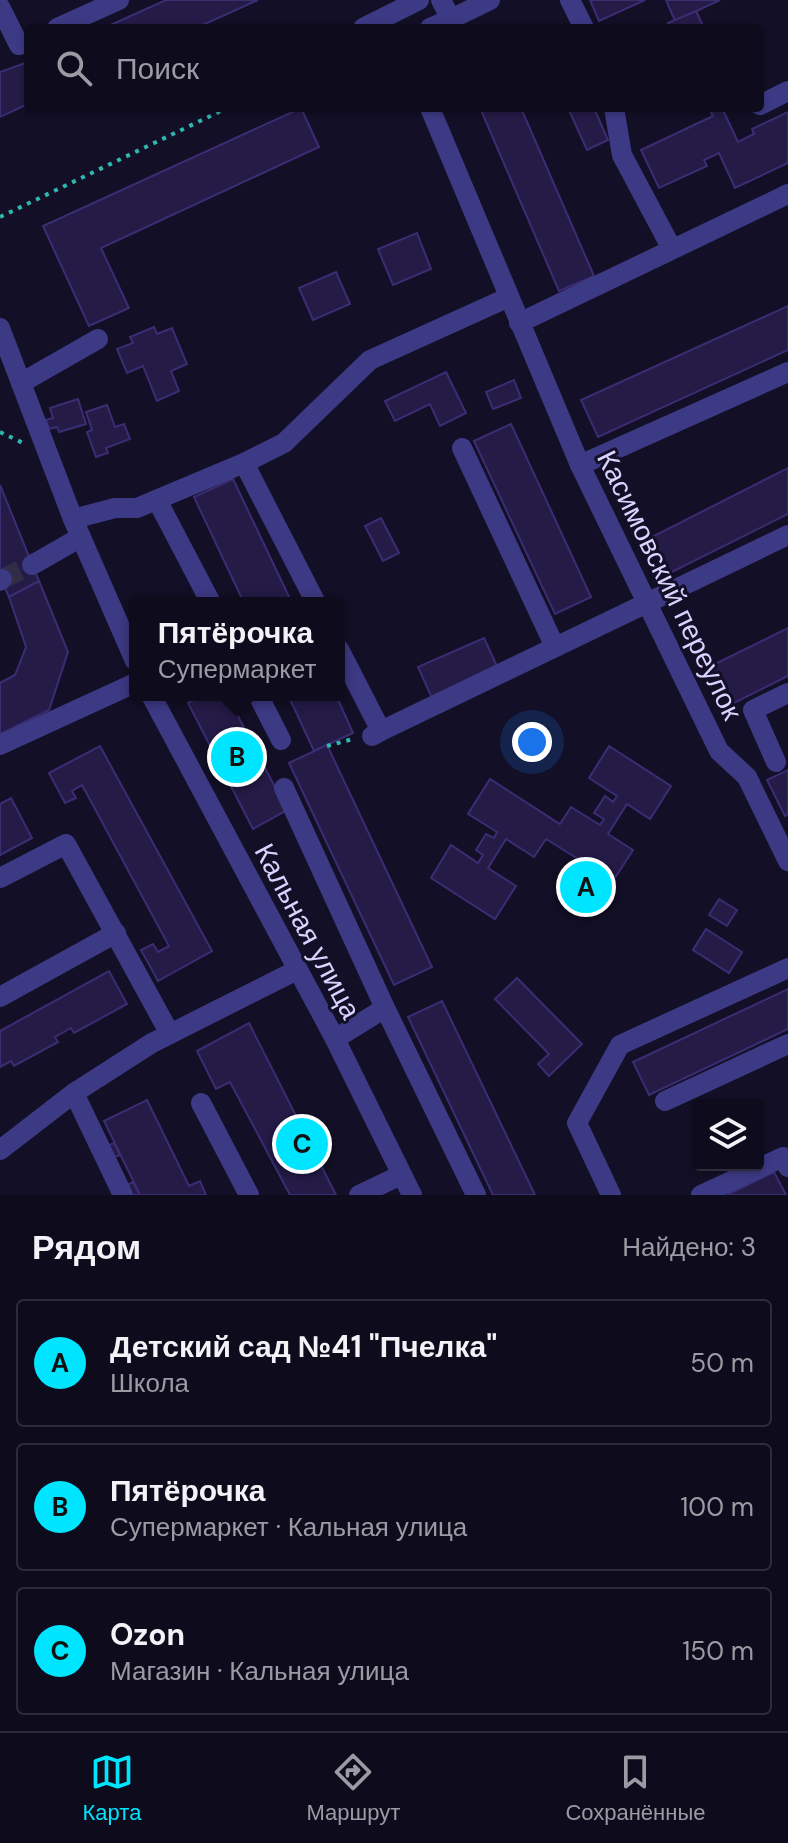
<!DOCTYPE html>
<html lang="ru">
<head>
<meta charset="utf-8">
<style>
	:root { --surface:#0e0b1c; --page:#1c1929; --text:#f1f3f6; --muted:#9b9ba3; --line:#2e2b3b; --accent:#00e5ff }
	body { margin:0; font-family:"DM Sans",sans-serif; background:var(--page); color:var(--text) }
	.controls { position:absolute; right:24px; bottom:24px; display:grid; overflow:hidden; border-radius:8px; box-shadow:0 2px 6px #0004 }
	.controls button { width:72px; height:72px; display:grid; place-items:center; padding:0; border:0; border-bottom:2px solid var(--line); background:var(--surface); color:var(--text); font:40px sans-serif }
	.you { position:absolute; left:532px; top:742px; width:28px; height:28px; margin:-20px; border:6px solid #fff; border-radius:50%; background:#1a73e8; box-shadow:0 0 0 12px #1a73e833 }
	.badge { display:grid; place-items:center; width:52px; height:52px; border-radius:50%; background:var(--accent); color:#111; font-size:26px; font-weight:700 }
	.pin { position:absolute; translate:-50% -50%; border:4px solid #fff; box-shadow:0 2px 8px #0006 }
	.popup { position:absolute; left:129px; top:597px; width:216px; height:104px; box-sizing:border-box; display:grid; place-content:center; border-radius:8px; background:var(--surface); filter:drop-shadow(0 2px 6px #0005); font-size:26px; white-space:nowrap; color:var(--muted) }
	.popup b { font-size:30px; color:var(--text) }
	.popup::after { content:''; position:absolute; left:50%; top:100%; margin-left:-16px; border:16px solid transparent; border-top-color:var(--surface) }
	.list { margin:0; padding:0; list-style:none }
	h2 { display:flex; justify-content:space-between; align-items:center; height:104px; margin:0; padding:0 32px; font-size:34px }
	h2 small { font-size:26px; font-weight:400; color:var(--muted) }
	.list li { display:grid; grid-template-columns:52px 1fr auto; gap:24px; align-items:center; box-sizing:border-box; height:128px; margin:0 16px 16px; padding:0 16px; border:2px solid var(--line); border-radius:8px }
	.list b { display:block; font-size:30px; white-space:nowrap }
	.list p { margin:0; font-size:26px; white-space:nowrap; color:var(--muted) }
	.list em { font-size:26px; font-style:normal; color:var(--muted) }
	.icon { flex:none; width:44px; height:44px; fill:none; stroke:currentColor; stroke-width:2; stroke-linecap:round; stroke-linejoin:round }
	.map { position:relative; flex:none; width:788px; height:1195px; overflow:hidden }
	.search { position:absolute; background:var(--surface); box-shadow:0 2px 6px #0004; left:24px; right:24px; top:24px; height:88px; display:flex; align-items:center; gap:20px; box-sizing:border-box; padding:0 28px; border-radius:8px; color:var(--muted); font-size:30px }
	.sheet { height:536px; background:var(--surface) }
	nav { display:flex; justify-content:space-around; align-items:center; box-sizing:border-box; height:112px; border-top:2px solid var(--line); background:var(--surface); font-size:22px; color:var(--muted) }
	nav a { display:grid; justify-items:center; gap:4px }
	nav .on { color:var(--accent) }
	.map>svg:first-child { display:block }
	.building { fill:#241b47; stroke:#3b2d73; stroke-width:2 }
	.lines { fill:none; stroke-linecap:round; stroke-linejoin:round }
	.minor-tunnel { stroke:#312d47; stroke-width:20; stroke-dasharray:20 10; stroke-linecap:butt }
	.path { stroke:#2fb8b0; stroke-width:4; stroke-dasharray:4 6; stroke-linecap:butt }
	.minor { stroke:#3d3a85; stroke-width:20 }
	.labels { text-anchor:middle; stroke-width:6; stroke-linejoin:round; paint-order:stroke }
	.street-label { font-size:28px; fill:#d9d4ff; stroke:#130f26 }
</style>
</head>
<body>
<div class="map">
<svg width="788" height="1195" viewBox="0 0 788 1195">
	<rect width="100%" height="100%" fill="#130f26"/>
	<g class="building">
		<path d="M 166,0 L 258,0 L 196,28 L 104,28 Z"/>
		<path d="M 590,0 L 645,0 L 599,21 Z"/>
		<path d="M 666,0 L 720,0 L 675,21 Z"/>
		<path d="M 696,11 L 704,28 L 671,28 L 668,23 Z"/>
		<path d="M 28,62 L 28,104 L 0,117 L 0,72 Z"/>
		<path d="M 301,108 L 319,147 L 101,248 L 129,308 L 89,326 L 43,226 Z"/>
		<path d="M 480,108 L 521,108 L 594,276 L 559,291 Z"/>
		<path d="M 568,108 L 594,108 L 608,140 L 587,150 Z"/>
		<path d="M 722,108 L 738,142 L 754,134 L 752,129 L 788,112 L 788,163 L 735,188 L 719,153 L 704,160 L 707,166 L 659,188 L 641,150 L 713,116 L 710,110 Z"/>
		<path d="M 417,233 L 431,269 L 393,285 L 378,249 Z"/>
		<path d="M 336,272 L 350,304 L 313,320 L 299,288 Z"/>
		<path d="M 788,306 L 788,350 L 598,437 L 581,400 Z"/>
		<path d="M 154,327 L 157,334 L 172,328 L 187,364 L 171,371 L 179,391 L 157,401 L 143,366 L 127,373 L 117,349 L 133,343 L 130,337 Z"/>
		<path d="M 446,372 L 466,413 L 440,426 L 430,404 L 395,421 L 385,401 Z"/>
		<path d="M 514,380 L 521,398 L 493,409 L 486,392 Z"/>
		<path d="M 78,399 L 86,424 L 59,432 L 57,427 L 49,429 L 46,420 L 53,418 L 50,408 Z"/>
		<path d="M 107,405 L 115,427 L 124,424 L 130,439 L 106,448 L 108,453 L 96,457 L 87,432 L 92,430 L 86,412 Z"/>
		<path d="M 511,424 L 591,597 L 555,614 L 474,441 Z"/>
		<path d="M 788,468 L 788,514 L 668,574 L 650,538 Z"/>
		<path d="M 233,479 L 292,603 L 244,603 L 194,497 Z"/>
		<path d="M 0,485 L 39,581 L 9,597 L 0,576 Z"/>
		<path d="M 381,518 L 399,553 L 383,561 L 365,526 Z"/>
		<path d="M 39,581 L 68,652 L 49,710 L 0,734 L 0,683 L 15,675 L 26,647 L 9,597 Z"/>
		<path d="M 788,628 L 788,676 L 730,705 L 711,666 Z"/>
		<path d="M 484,638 L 502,677 L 436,707 L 418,667 Z"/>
		<path d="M 204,695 L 227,695 L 287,810 L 253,829 L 188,703 Z"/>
		<path d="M 288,695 L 336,695 L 353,733 L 314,751 Z"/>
		<path d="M 327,745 L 432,967 L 394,985 L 289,763 Z"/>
		<path d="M 100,746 L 212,951 L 158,981 L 141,950 L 153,944 L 158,952 L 169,946 L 82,785 L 72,791 L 76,798 L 65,803 L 49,773 Z"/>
		<path d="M 609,746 L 671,786 L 650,819 L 627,804 L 608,834 L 633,850 L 613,881 L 546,839 L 534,857 L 506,839 L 488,868 L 516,886 L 495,919 L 431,878 L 451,845 L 478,863 L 483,855 L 476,850 L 486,834 L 494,838 L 497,832 L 468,814 L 490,779 L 560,824 L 571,807 L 600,825 L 604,819 L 594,813 L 605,796 L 613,802 L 617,796 L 589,778 Z"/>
		<path d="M 788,770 L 788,814 L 785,816 L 767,780 Z"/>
		<path d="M 11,798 L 32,838 L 0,855 L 0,804 Z"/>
		<path d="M 719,899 L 737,910 L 727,926 L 709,915 Z"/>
		<path d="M 706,929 L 742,952 L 729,973 L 693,950 Z"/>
		<path d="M 109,971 L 127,1004 L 74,1033 L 71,1028 L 55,1037 L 58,1042 L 14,1066 L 11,1061 L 0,1067 L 0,1031 Z"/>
		<path d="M 517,978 L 582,1044 L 549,1076 L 538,1064 L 549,1054 L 495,999 Z"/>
		<path d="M 788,989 L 788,1029 L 649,1095 L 633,1062 Z"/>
		<path d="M 442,1001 L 535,1195 L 493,1195 L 408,1017 Z"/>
		<path d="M 249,1023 L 336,1195 L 290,1195 L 230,1082 L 216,1089 L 197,1051 Z"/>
		<path d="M 147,1100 L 189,1186 L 200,1181 L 206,1195 L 140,1195 L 104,1121 Z"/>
		<path d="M 114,1143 L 120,1155 L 112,1158 L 107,1146 Z"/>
		<path d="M 774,1172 L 786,1195 L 727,1195 Z"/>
		<path d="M 133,1182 L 139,1194 L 137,1195 L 130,1195 L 126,1186 Z"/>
	</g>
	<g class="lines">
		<path class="minor-tunnel" d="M 2,579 L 32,565"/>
		<g class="path">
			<path d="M 0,217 L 227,108"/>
			<path d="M 0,432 L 23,443"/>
			<path d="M 327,746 L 353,739"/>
		</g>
		<g class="minor">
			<path d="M 441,0 L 451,19 L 490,0"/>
			<path d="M 570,0 L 584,28"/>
			<path d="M 0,7 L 19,45 L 28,41"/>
			<path d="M 57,28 L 119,0"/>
			<path d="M 363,28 L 419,0"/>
			<path d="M 430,28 L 451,19"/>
			<path d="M 760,105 L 788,91"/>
			<path d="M 430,108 L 580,465 L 719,751 L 747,777 L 788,861"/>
			<path d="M 614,108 L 622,155 L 672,249"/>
			<path d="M 519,323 L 788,194"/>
			<path d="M 0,328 L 73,519 L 135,661"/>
			<path d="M 21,383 L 98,339"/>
			<path d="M 462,448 L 555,647"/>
			<path d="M 244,463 L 316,603"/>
			<path d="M 580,465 L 788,372"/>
			<path d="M 157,500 L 211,603"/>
			<path d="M 73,519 L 115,508 L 137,508 L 244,463 L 284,443 L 370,360 L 509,297"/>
			<path d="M 32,565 L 81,537"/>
			<path d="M 0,581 L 2,579"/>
			<path d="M 339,649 L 381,731 L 372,736"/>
			<path d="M 151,695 L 335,1039 L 412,1195"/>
			<path d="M 258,695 L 281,740"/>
			<path d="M 381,731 L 788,535"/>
			<path d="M 0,745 L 135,683"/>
			<path d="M 776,762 L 753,710 L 788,693"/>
			<path d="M 284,788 L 385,1008"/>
			<path d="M 0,878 L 66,844 L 170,1034"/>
			<path d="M 0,997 L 116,933"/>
			<path d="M 335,1039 L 385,1008 L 476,1195"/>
			<path d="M 74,1093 L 123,1195"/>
			<path d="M 665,1101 L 788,1044"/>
			<path d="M 201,1103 L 249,1195"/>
			<path d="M 0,1150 L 74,1093 L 152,1043 L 297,970"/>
			<path d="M 359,1195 L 401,1175"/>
			<path d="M 611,1195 L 577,1123 L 620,1045 L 788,968"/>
			<path d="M 701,1195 L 783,1157 L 788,1167"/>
		</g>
	</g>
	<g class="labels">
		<g class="street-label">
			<text transform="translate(670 585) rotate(64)" y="10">Касимовский переулок</text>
			<text transform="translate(308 931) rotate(62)" y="10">Кальная улица</text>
		</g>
	</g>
</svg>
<div class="controls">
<button><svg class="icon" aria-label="layers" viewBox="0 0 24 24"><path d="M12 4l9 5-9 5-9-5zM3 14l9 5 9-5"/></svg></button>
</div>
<div class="you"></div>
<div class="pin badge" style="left:586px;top:887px">A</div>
<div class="pin badge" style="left:237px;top:757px">B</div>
<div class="popup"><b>Пятёрочка</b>Супермаркет</div>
<div class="pin badge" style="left:302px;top:1144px">C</div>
<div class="search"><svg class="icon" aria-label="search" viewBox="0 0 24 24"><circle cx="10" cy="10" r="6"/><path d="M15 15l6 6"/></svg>Поиск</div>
</div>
<section class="sheet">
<h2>Рядом<small>Найдено: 3</small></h2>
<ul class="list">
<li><span class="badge">A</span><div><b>Детский сад №41 &quot;Пчелка&quot;</b><p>Школа</p></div><em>50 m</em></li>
<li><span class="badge">B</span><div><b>Пятёрочка</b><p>Супермаркет · Кальная улица</p></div><em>100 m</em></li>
<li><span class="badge">C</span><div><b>Ozon</b><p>Магазин · Кальная улица</p></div><em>150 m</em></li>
</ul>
</section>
<nav>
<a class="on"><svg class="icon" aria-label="map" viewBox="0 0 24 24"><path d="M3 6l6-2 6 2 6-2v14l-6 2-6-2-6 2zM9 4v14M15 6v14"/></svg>Карта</a>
<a><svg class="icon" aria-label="directions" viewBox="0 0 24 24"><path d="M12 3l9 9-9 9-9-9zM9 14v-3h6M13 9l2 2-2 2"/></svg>Маршрут</a>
<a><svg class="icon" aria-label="saved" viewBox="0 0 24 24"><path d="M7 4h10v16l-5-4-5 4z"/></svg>Сохранённые</a>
</nav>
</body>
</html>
